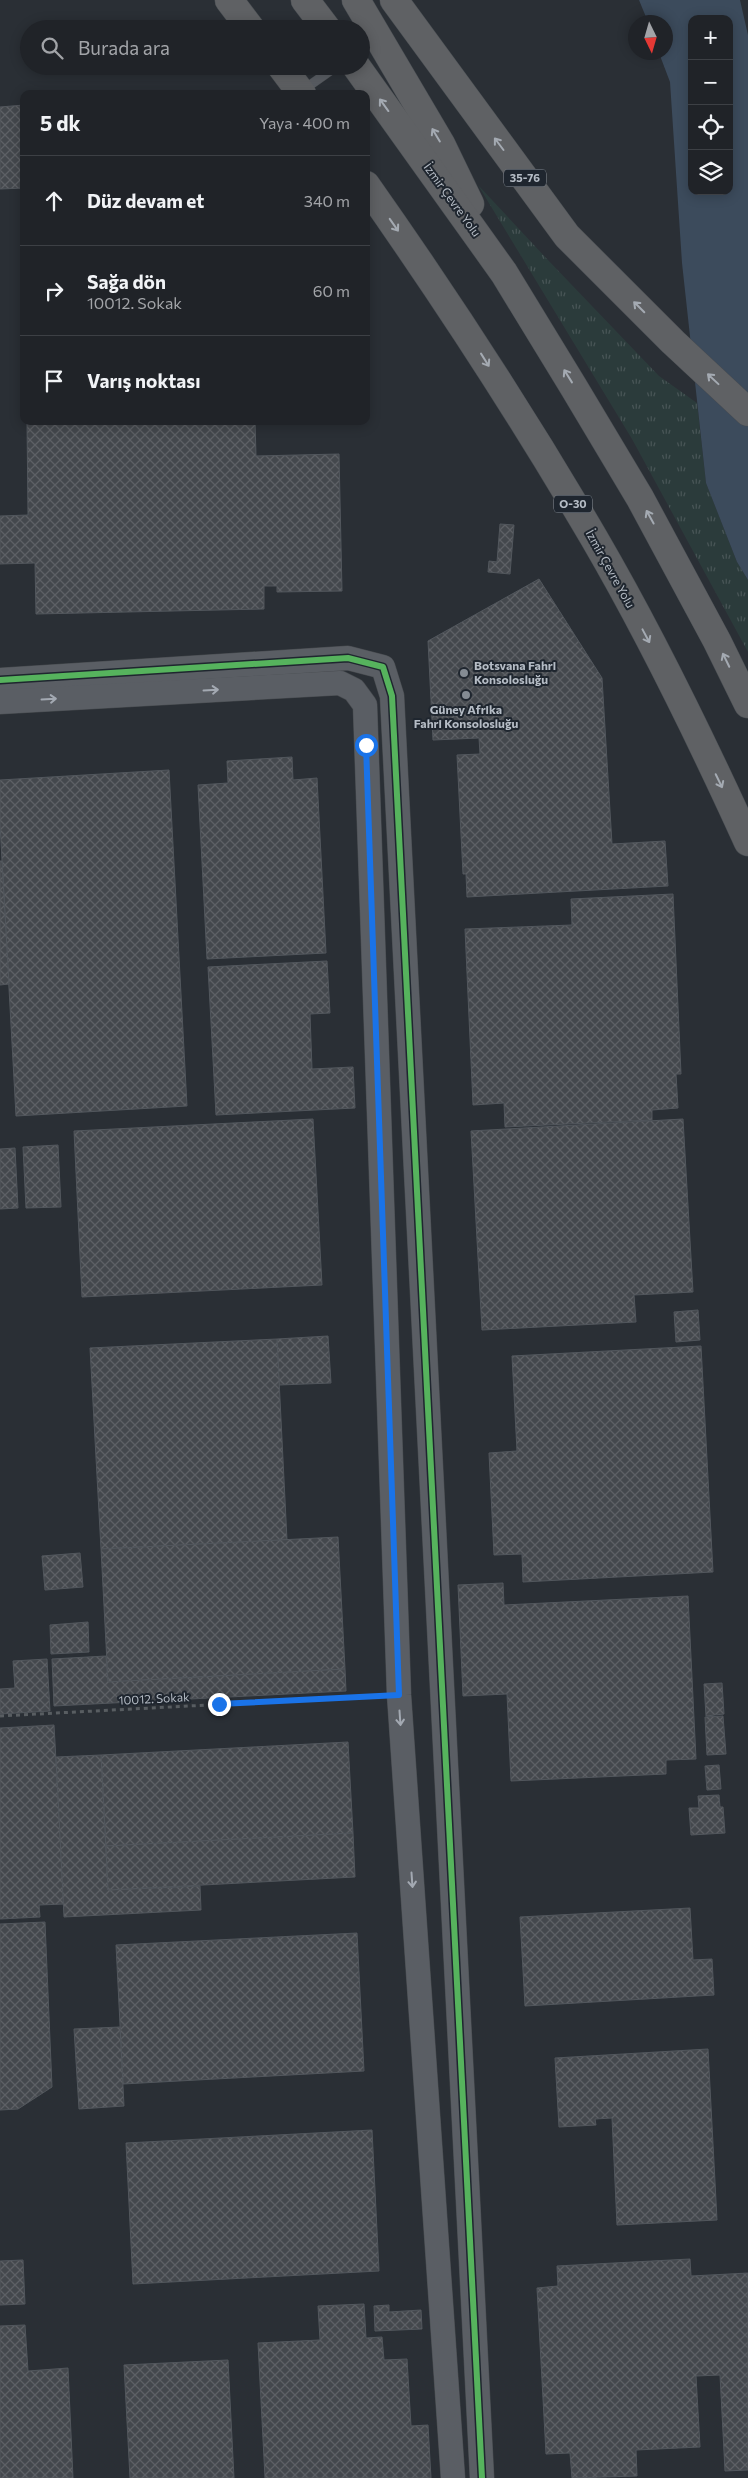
<!DOCTYPE html>
<html lang="tr">
<head>
<meta charset="utf-8">
<style>
	:root { --surface:#202328; --page:#2d2f34; --text:#f1f3f6; --muted:#a2a4a8; --line:#3d4045 }
	body { margin:0; font-family:Commissioner,sans-serif; background:var(--page); color:var(--text) }
	.controls { position:absolute; right:15px; top:15px; display:grid; overflow:hidden; border-radius:10px; box-shadow:0 2px 12px #0003 }
	.controls button { width:45px; height:45px; display:grid; place-items:center; padding:0; border:0; border-bottom:1px solid var(--line); background:var(--surface); color:var(--text); font:25px sans-serif }
	.compass { position:absolute; left:628px; top:15px; width:45px; height:45px; border-radius:50%; background:var(--surface); box-shadow:0 2px 12px #0003; rotate:175deg }
	.stop { position:absolute; width:15px; height:15px; margin:-11px; border:4px solid #1a73e8; border-radius:50%; background:#fff }
	.stop.end { background:#1a73e8; border-color:#fff; box-shadow:0 1px 5px #0008 }
	.list { margin:0; padding:0; list-style:none }
	h2 { display:flex; justify-content:space-between; align-items:center; height:65px; margin:0; padding:0 20px; font-size:21px }
	h2 small { font-size:16px; font-weight:400; color:var(--muted) }
	.list li { display:grid; grid-template-columns:32px 1fr auto; gap:15px; align-items:center; box-sizing:border-box; height:90px; padding:0 20px; border-top:1px solid var(--line) }
	.list b { display:block; font-size:19px; white-space:nowrap }
	.list p { margin:0; font-size:16px; white-space:nowrap; color:var(--muted) }
	.list em { font-size:16px; font-style:normal; color:var(--muted) }
	.icon { flex:none; width:28px; height:28px; fill:none; stroke:currentColor; stroke-width:2; stroke-linecap:round; stroke-linejoin:round }
	.map { position:relative; flex:none; width:748px; height:2478px; overflow:hidden }
	.search { position:absolute; background:var(--surface); box-shadow:0 2px 12px #0003; left:20px; top:20px; width:350px; height:55px; display:flex; align-items:center; gap:12px; box-sizing:border-box; padding:0 18px; border-radius:28px; color:var(--muted); font-size:19px }
	.panel { position:absolute; background:var(--surface); box-shadow:0 2px 12px #0003; left:20px; top:90px; width:350px; height:335px; border-radius:10px }
	.map>svg:first-child { display:block }
	.grass { fill:url(#grass-tufts) }
	.water { fill:#3c4b5c; fill-rule:evenodd }
	.building { fill:url(#building-cross-hatch); stroke:#52575d }
	.lines { fill:none; stroke-linecap:round; stroke-linejoin:round }
	.service-casing { stroke:#464a4e; stroke-width:10 }
	.tertiary-casing { stroke:#464a4e; stroke-width:25 }
	.motorway-casing { stroke:#474c51; stroke-width:29 }
	.path { stroke:#585d61; stroke-width:3; stroke-dasharray:4 4; stroke-linecap:butt }
	.service { stroke:#5a5e64; stroke-width:9 }
	.tertiary { stroke:#5a5e64; stroke-width:24 }
	.motorway { stroke:#5f6164; stroke-width:28 }
	.cycleway-casing { stroke:#1f262f; stroke-width:9 }
	.cycleway { stroke:#56b35d; stroke-width:6 }
	.oneway { stroke:#a4aab2 }
	.oneway2 { stroke:#a3a9b2 }
	.route { stroke:#1a73e8; stroke-width:6 }
	.poi-dot { fill:#848b93; stroke:#1f262f; stroke-width:2 }
	.labels { text-anchor:middle; stroke-width:4; stroke-linejoin:round; paint-order:stroke }
	.shield { fill:#1f262f; stroke:#888f98; stroke-width:1 }
	.shield-label { font-size:11px; font-weight:bold; fill:#b5bcc5 }
	.street-label { font-size:12px; fill:#b5bcc5; stroke:#1f262f }
	.poi-label { font-size:12px; font-weight:bold; fill:#b5bcc5; stroke:#1f262f; text-anchor:start }
</style>
</head>
<body>
<div class="map">
<svg width="748" height="2478" viewBox="0 0 748 2478">
	<defs>
		<pattern id="grass-tufts" width="24" height="20" patternUnits="userSpaceOnUse" patternTransform="scale(1.25)"><rect width="24" height="20" fill="#2b3b3b"/><path d="M3 7l-1-3M5 7V3M7 7l1-3M15 17l-1-3M17 17v-4M19 17l1-3" fill="none" stroke="#485556"/></pattern>
		<pattern id="building-cross-hatch" width="8" height="8" patternUnits="userSpaceOnUse" patternTransform="scale(1.25)"><rect width="8" height="8" fill="#44484d"/><path d="M0 0l8 8M0 8l8-8" fill="none" stroke="#5d6065"/></pattern>
	</defs>
	<rect width="100%" height="100%" fill="#2a2f35"/>
	<path class="grass" d="M 478,185 L 547,259 L 659,376 L 697,403 L 706,483 L 737,562 L 748,580 L 748,652 L 632,439 Z"/>
	<path class="water" d="M 639,0 L 740,0 L 748,35 L 748,580 L 737,562 L 706,483 L 682,263 L 670,82 L 659,53 L 666,52 L 666,22 L 648,22 ZM 692,19 L 729,19 L 729,191 L 692,191 Z"/>
	<g class="building">
		<path d="M 24,105 L 24,188 L 0,189 L 0,107 Z"/>
		<path d="M 27,421 L 255,421 L 256,456 L 339,454 L 342,591 L 277,592 L 277,586 L 264,586 L 264,609 L 36,614 L 35,563 L 0,564 L 0,516 L 28,515 Z"/>
		<path d="M 500,524 L 514,525 L 510,574 L 488,572 L 489,561 L 497,562 Z"/>
		<path d="M 539,579 L 602,678 L 612,844 L 665,841 L 668,886 L 467,897 L 466,874 L 463,874 L 457,755 L 480,754 L 479,738 L 433,740 L 428,641 Z"/>
		<path d="M 292,757 L 293,780 L 317,778 L 326,953 L 207,959 L 198,785 L 228,783 L 227,761 Z"/>
		<path d="M 169,770 L 187,1106 L 16,1116 L 0,824 L 0,780 Z"/>
		<path d="M 0,861 L 2,861 L 9,984 L 0,985 Z"/>
		<path d="M 673,894 L 681,1074 L 676,1074 L 678,1108 L 652,1110 L 652,1120 L 505,1127 L 504,1103 L 473,1105 L 465,929 L 572,925 L 571,899 Z"/>
		<path d="M 327,961 L 330,1013 L 310,1014 L 312,1069 L 353,1067 L 355,1108 L 216,1115 L 208,967 Z"/>
		<path d="M 313,1119 L 322,1285 L 82,1297 L 74,1131 Z"/>
		<path d="M 683,1119 L 693,1292 L 634,1295 L 636,1322 L 482,1330 L 471,1131 Z"/>
		<path d="M 58,1145 L 61,1207 L 26,1208 L 23,1147 Z"/>
		<path d="M 15,1148 L 18,1208 L 0,1209 L 0,1149 Z"/>
		<path d="M 698,1310 L 700,1340 L 676,1342 L 674,1312 Z"/>
		<path d="M 328,1336 L 331,1383 L 279,1385 L 277,1339 Z"/>
		<path d="M 277,1339 L 287,1540 L 101,1549 L 90,1348 Z"/>
		<path d="M 701,1346 L 713,1572 L 523,1582 L 522,1554 L 494,1555 L 489,1453 L 517,1451 L 512,1356 Z"/>
		<path d="M 338,1537 L 345,1669 L 108,1682 L 101,1549 Z"/>
		<path d="M 80,1553 L 83,1587 L 45,1590 L 42,1556 Z"/>
		<path d="M 503,1583 L 504,1605 L 688,1596 L 696,1759 L 666,1760 L 666,1774 L 511,1781 L 507,1694 L 463,1696 L 458,1585 Z"/>
		<path d="M 88,1622 L 89,1652 L 51,1654 L 50,1625 Z"/>
		<path d="M 106,1656 L 108,1682 L 345,1669 L 346,1691 L 54,1706 L 52,1659 Z"/>
		<path d="M 47,1659 L 50,1711 L 0,1714 L 0,1689 L 15,1688 L 13,1661 Z"/>
		<path d="M 722,1683 L 724,1714 L 706,1716 L 704,1684 Z"/>
		<path d="M 723,1716 L 726,1754 L 707,1755 L 705,1717 Z"/>
		<path d="M 54,1725 L 64,1904 L 39,1905 L 40,1917 L 0,1919 L 0,1728 Z"/>
		<path d="M 348,1742 L 353,1833 L 106,1846 L 101,1755 Z"/>
		<path d="M 101,1755 L 108,1890 L 200,1886 L 201,1910 L 64,1917 L 56,1757 Z"/>
		<path d="M 719,1765 L 721,1789 L 707,1790 L 705,1766 Z"/>
		<path d="M 719,1795 L 720,1807 L 723,1807 L 725,1833 L 691,1835 L 689,1808 L 699,1808 L 698,1796 Z"/>
		<path d="M 353,1833 L 355,1877 L 108,1890 L 106,1846 Z"/>
		<path d="M 690,1908 L 693,1960 L 712,1959 L 714,1995 L 525,2006 L 520,1917 Z"/>
		<path d="M 45,1922 L 52,2087 L 18,2109 L 0,2110 L 0,1924 Z"/>
		<path d="M 357,1933 L 364,2071 L 123,2084 L 116,1945 Z"/>
		<path d="M 120,2027 L 124,2106 L 79,2109 L 74,2029 Z"/>
		<path d="M 708,2049 L 717,2220 L 617,2225 L 612,2118 L 595,2119 L 596,2125 L 559,2127 L 555,2058 Z"/>
		<path d="M 372,2130 L 379,2271 L 133,2284 L 126,2143 Z"/>
		<path d="M 690,2259 L 691,2276 L 748,2273 L 748,2470 L 725,2471 L 720,2375 L 696,2376 L 700,2447 L 636,2450 L 637,2476 L 572,2478 L 570,2453 L 546,2454 L 537,2288 L 558,2286 L 557,2266 Z"/>
		<path d="M 23,2260 L 25,2304 L 0,2305 L 0,2261 Z"/>
		<path d="M 364,2304 L 366,2338 L 382,2337 L 384,2360 L 407,2359 L 411,2426 L 428,2425 L 431,2478 L 265,2478 L 258,2343 L 320,2340 L 318,2306 Z"/>
		<path d="M 389,2305 L 389,2312 L 421,2310 L 422,2329 L 375,2331 L 374,2306 Z"/>
		<path d="M 25,2325 L 28,2371 L 68,2368 L 73,2478 L 0,2478 L 0,2326 Z"/>
		<path d="M 228,2360 L 234,2478 L 130,2478 L 124,2365 Z"/>
	</g>
	<g class="lines">
		<g class="service-casing">
			<path id="service" d="M 303,90 L 337,66"/>
		</g>
		<g class="tertiary-casing">
			<g id="tertiary">
				<path d="M 0,680 L 348,658 L 383,667 L 392,696 L 482,2478"/>
				<path d="M 0,702 L 340,683 L 354,690 L 365,705 L 399,1695 L 453,2478"/>
			</g>
		</g>
		<g class="motorway-casing">
			<g id="motorway">
				<path d="M 229,0 L 251,29"/>
				<path d="M 305,0 L 327,29"/>
				<path d="M 356,0 L 441,144 L 470,204"/>
				<path d="M 394,0 L 567,236 L 673,342 L 748,412"/>
				<path d="M 281,66 L 302,94"/>
				<path d="M 356,66 L 504,273 L 573,386 L 640,498 L 717,641 L 748,704"/>
				<path d="M 366,185 C 447,300 523,417 594,538 C 650,634 702,741 748,842"/>
			</g>
		</g>
		<path class="path" d="M 0,1716 L 378,1696"/>
		<use href="#service" class="service"/>
		<use href="#tertiary" class="tertiary"/>
		<use href="#motorway" class="motorway"/>
		<g class="cycleway-casing">
			<path id="cycleway" d="M 0,680 L 348,658 L 383,667 L 392,696 L 482,2478"/>
		</g>
		<use href="#cycleway" class="cycleway"/>
	</g>
	<defs><path id="oneway-shaft" d="M-6 0H5M1.5-3L5.5 0L1.5 3" fill="none" stroke-width="1.6" stroke-linecap="round" stroke-linejoin="round" transform="scale(1.25)"/></defs>
	<g class="oneway">
		<use href="#oneway-shaft" transform="translate(384 105) rotate(-126)"/>
		<use href="#oneway-shaft" transform="translate(436 135) rotate(-121)"/>
		<use href="#oneway-shaft" transform="translate(499 144) rotate(-127)"/>
		<use href="#oneway-shaft" transform="translate(394 225) rotate(55)"/>
		<use href="#oneway-shaft" transform="translate(639 307) rotate(-135)"/>
		<use href="#oneway-shaft" transform="translate(485 360) rotate(58)"/>
		<use href="#oneway-shaft" transform="translate(568 376) rotate(-122)"/>
		<use href="#oneway-shaft" transform="translate(713 379) rotate(-137)"/>
		<use href="#oneway-shaft" transform="translate(650 517) rotate(-119)"/>
		<use href="#oneway-shaft" transform="translate(646 636) rotate(62)"/>
		<use href="#oneway-shaft" transform="translate(726 660) rotate(-116)"/>
		<use href="#oneway-shaft" transform="translate(719 781) rotate(64)"/>
	</g>
	<g class="oneway2">
		<use href="#oneway-shaft" transform="translate(211 690) rotate(-3)"/>
		<use href="#oneway-shaft" transform="translate(49 699) rotate(-3)"/>
		<use href="#oneway-shaft" transform="translate(400 1718) rotate(86)"/>
		<use href="#oneway-shaft" transform="translate(412 1880) rotate(86)"/>
	</g>
	<g class="lines">
		<path class="route" d="M 219,1704 L 399,1695 L 366,745"/>
	</g>
	<g class="poi-dot">
		<circle cx="464" cy="673" r="5"/>
		<circle cx="466" cy="695" r="5"/>
	</g>
	<g class="labels">
		<g class="shield">
			<rect x="504" y="169.5" width="42" height="17" rx="4"/>
			<rect x="554" y="495.5" width="38" height="17" rx="4"/>
		</g>
		<g class="shield-label">
			<text x="525" y="182">35-76</text>
			<text x="573" y="508">O-30</text>
		</g>
		<g class="street-label">
			<text transform="translate(452 200) rotate(54)" y="4">İzmir Çevre Yolu</text>
			<text transform="translate(610 569) rotate(61)" y="4">İzmir Çevre Yolu</text>
			<text transform="translate(154 1699) rotate(-3)" y="4">10012. Sokak</text>
		</g>
		<g class="poi-label">
			<text x="474" y="670">Botsvana Fahri<tspan x="474" dy="14">Konsolosluğu</tspan></text>
			<text x="466" y="714" text-anchor="middle">Güney Afrika<tspan x="466" dy="14">Fahri Konsolosluğu</tspan></text>
		</g>
	</g>
</svg>
<div class="controls">
<button>+</button>
<button>−</button>
<button><svg class="icon" aria-label="locate" viewBox="0 0 24 24"><circle cx="12" cy="12" r="6"/><path d="M12 2v4M12 18v4M2 12h4M18 12h4"/></svg></button>
<button><svg class="icon" aria-label="layers" viewBox="0 0 24 24"><path d="M12 4l9 5-9 5-9-5zM3 14l9 5 9-5"/></svg></button>
</div>
<svg class="compass" viewBox="-18 -18 36 36"><path d="M0-13l5 13h-10z" fill="#e53935"/><path d="M0 13l5-13h-10z" fill="#a2a4a8"/></svg>
<div class="stop" style="left:366px;top:745px"></div>
<div class="stop end" style="left:219px;top:1704px"></div>
<div class="search"><svg class="icon" aria-label="search" viewBox="0 0 24 24"><circle cx="10" cy="10" r="6"/><path d="M15 15l6 6"/></svg>Burada ara</div>
<section class="panel">
<h2>5 dk<small>Yaya · 400 m</small></h2>
<ul class="list">
<li><svg class="icon" aria-label="ahead" viewBox="0 0 24 24"><path d="M12 20V5M6 11l6-6 6 6"/></svg><div><b>Düz devam et</b></div><em>340 m</em></li>
<li><svg class="icon" aria-label="right" viewBox="0 0 24 24"><path d="M7 20v-9h11M14 6l5 5-5 5"/></svg><div><b>Sağa dön</b><p>10012. Sokak</p></div><em>60 m</em></li>
<li><svg class="icon" aria-label="arrive" viewBox="0 0 24 24"><path d="M6 21V4h12l-3 4 3 4H6"/></svg><div><b>Varış noktası</b></div></li>
</ul>
</section>
</div>
</body>
</html>
